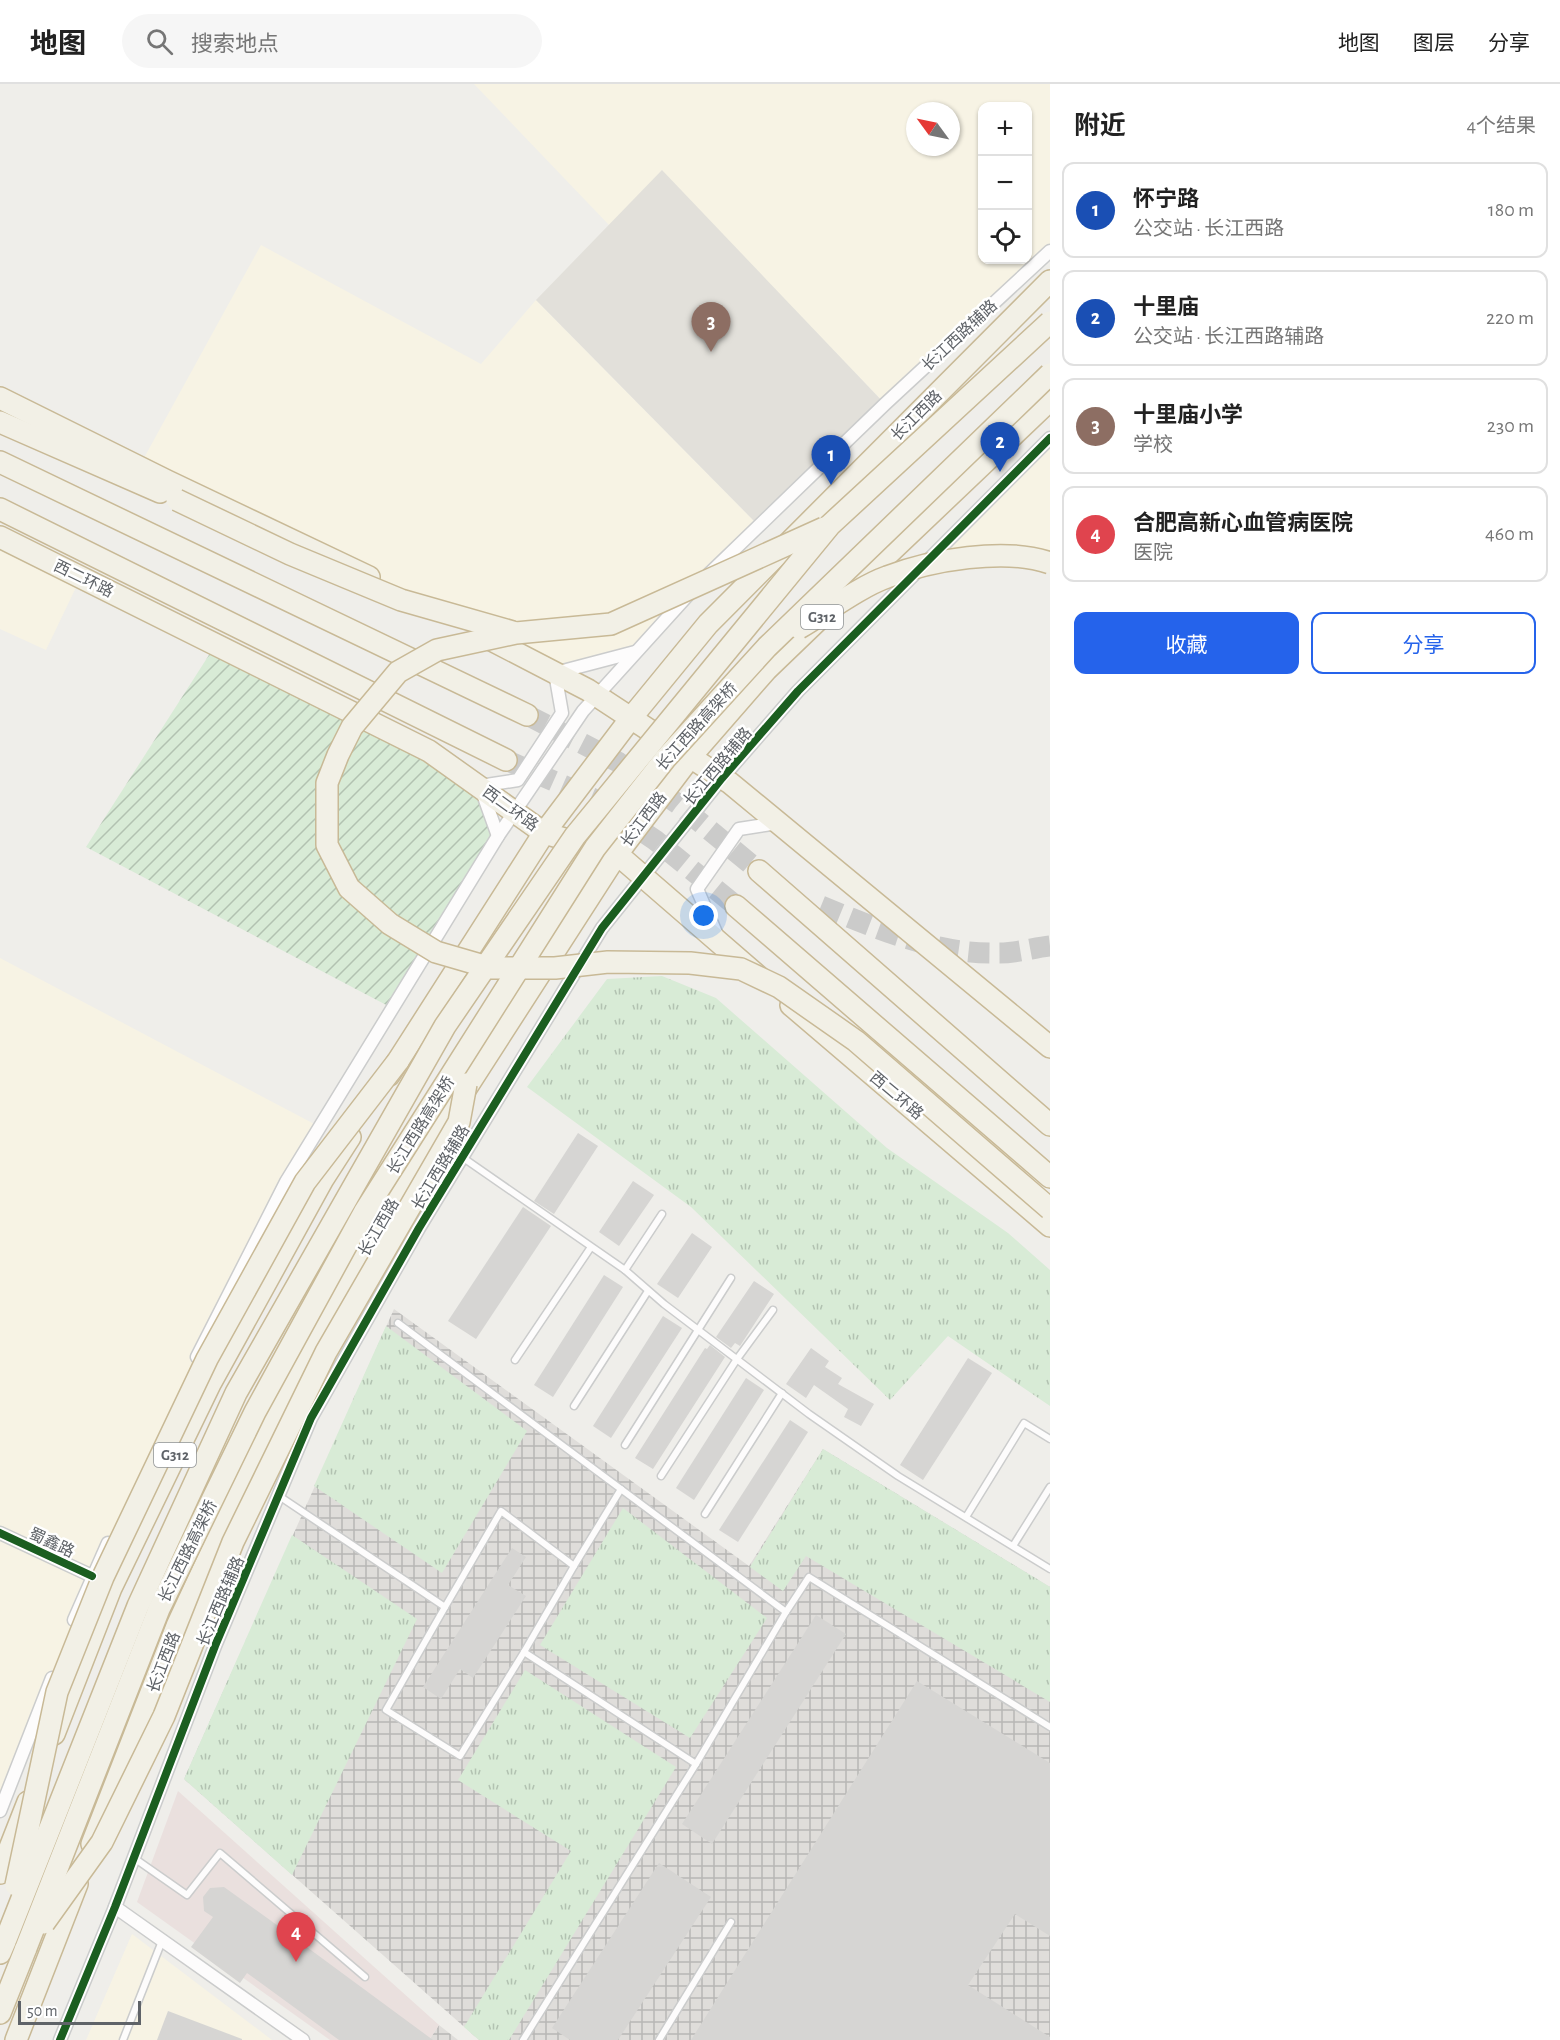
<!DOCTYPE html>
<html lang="zh">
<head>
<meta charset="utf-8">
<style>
	:root { --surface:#fff; --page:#f6f6f6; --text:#222; --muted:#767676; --line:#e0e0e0; --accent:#2563eb }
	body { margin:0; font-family:"Alegreya Sans","Noto Sans SC",sans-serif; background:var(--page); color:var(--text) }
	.controls { position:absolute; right:18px; top:18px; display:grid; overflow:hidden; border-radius:12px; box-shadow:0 2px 4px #0004 }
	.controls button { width:54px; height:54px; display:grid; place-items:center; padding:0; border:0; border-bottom:2px solid var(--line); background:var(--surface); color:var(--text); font:30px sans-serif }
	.compass { position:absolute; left:906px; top:18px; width:54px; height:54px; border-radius:50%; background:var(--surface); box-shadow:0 2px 4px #0004; rotate:303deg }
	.scale { position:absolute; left:18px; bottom:15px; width:123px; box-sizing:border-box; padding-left:6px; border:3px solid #5f6368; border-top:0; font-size:16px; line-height:21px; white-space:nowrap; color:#5f6368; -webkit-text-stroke:4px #fff; paint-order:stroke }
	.you { position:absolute; left:704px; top:832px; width:21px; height:21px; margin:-15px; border:4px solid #fff; border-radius:50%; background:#1a73e8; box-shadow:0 0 0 9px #1a73e833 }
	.badge { display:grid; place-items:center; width:39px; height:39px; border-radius:50%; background:var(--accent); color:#fff; font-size:20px; font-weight:700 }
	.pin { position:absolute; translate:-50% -50px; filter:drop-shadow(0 2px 3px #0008) }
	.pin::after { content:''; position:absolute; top:32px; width:21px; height:18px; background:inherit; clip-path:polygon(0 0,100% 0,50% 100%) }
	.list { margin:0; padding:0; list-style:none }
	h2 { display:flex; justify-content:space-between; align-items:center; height:78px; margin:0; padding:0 24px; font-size:26px }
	h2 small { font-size:20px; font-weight:400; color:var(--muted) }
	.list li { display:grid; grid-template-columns:39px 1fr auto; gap:18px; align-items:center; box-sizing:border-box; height:96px; margin:0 12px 12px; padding:0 12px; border:2px solid var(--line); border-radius:12px }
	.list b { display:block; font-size:22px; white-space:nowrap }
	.list p { margin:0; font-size:20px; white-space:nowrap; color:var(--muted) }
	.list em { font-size:20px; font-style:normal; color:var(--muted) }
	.actions { display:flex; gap:12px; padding:18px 24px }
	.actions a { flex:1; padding:14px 0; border:2px solid var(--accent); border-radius:12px; text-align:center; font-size:21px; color:var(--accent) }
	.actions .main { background:var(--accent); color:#fff }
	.icon { flex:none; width:33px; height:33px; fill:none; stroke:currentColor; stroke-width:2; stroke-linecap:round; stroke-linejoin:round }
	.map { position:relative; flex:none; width:1050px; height:1956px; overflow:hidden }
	header { display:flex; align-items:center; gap:36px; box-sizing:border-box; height:84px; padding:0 30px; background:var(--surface); border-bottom:2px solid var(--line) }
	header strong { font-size:28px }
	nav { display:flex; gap:33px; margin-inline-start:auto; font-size:21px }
	.search { width:420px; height:54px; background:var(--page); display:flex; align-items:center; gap:15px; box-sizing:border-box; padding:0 21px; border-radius:33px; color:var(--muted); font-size:22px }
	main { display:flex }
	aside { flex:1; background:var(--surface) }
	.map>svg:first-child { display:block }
	.commercial { fill:#f7f3e4; fill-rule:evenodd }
	.industrial { fill:url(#industrial-grid) }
	.education { fill:#e2e0da }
	.medical { fill:#eae0de }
	.grass { fill:url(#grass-tufts) }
	.garden { fill:url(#garden-furrows) }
	.building { fill:#d6d5d3 }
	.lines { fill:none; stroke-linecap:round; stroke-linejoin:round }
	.trunk-tunnel { stroke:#cbcbca; stroke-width:21; stroke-dasharray:21 10; stroke-linecap:butt }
	.service-casing { stroke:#cbcccc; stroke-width:9 }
	.minor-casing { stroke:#cbcccc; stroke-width:15 }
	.trunk-casing { stroke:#c8b996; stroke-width:24 }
	.service { stroke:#fdfcfc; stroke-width:6 }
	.minor { stroke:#fdfcfc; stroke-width:12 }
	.trunk { stroke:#f2f0e6; stroke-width:21 }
	.trunk-bridge-casing { stroke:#c8b996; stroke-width:24; stroke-linecap:butt }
	.trunk-bridge { stroke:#f2f0e6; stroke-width:21 }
	.cycleway-casing { stroke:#fff; stroke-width:11 }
	.cycleway { stroke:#1b5e20; stroke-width:8 }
	.labels { text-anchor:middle; stroke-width:5; stroke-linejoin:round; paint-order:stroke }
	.shield { fill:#fff; stroke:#8f9295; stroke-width:1.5 }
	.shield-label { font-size:15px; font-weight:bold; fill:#5f6368 }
	.street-label { font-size:16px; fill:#5f6368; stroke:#fff }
</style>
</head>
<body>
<header>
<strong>地图</strong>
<div class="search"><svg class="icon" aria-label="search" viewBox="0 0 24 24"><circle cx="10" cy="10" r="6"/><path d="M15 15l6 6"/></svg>搜索地点</div>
<nav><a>地图</a><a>图层</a><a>分享</a></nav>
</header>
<main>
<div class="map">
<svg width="1050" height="1956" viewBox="0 0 1050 1956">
	<defs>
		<pattern id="industrial-grid" width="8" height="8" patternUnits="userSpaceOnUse" patternTransform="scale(1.5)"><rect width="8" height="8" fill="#dfddda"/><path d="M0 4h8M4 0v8" fill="none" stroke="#b8b7b5"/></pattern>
		<pattern id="grass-tufts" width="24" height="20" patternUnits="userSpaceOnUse" patternTransform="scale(1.5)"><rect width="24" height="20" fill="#d8ebd6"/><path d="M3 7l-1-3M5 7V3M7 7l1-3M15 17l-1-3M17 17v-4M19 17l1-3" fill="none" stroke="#b2c2b1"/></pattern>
		<pattern id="garden-furrows" width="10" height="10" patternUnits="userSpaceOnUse" patternTransform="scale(1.5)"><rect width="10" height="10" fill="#d8ebd6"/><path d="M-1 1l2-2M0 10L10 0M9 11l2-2" fill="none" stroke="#b2c2b1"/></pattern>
	</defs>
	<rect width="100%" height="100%" fill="#efeeea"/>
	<g class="commercial">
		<path d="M 474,0 L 1050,0 L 1050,167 L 885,320 L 662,87 L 609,141 ZM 982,22 L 1028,22 L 1028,176 L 982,176 ZM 915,27 L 951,27 L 951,63 L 915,63 Z"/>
		<path d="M 261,161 L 481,280 L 536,216 L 759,442 L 635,568 L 555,589 L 381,499 L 139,383 Z"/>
		<path d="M 1050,354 L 1050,479 L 919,485 Z"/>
		<path d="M 0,453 L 81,493 L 46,566 L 0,545 Z"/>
		<path d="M 0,874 L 320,1043 L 286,1098 L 0,1727 Z"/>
		<path d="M 132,1850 L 272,1956 L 86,1956 Z"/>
	</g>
	<g class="industrial">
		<path d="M 394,1225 L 749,1482 L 823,1365 L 1050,1503 L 1050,1956 L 479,1956 L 184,1695 Z"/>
		<path d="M 439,1941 L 458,1956 L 429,1956 Z"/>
	</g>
	<path class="education" d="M 662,86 L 885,320 L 759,442 L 536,216 Z"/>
	<path class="medical" d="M 178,1707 L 439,1941 L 429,1956 L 330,1956 L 137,1818 Z"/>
	<g class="grass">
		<path d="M 662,892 L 716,914 L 887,1064 L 1008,1149 L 1050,1186 L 1050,1322 L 948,1252 L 890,1316 L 691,1123 L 527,1003 L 607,895 Z"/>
		<path d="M 386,1242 L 527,1347 L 442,1489 L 314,1402 Z"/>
		<path d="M 823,1365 L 1050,1503 L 1050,1618 L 806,1472 L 783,1507 L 750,1483 Z"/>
		<path d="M 623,1424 L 767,1534 L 690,1654 L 540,1561 Z"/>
		<path d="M 292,1451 L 417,1535 L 292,1791 L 184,1695 Z"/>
		<path d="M 525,1586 L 676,1683 L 509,1956 L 479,1956 L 464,1943 L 571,1767 L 458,1696 Z"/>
	</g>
	<path class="garden" d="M 216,560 L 480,702 L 498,752 L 392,924 L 86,763 Z"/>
	<g class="building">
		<path d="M 578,1049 L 598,1062 L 554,1130 L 534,1117 Z"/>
		<path d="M 633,1097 L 654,1111 L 619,1162 L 599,1148 Z"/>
		<path d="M 523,1123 L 551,1142 L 476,1255 L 448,1237 Z"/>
		<path d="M 692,1149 L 712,1163 L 678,1214 L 657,1200 Z"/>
		<path d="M 604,1191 L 623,1203 L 553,1313 L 534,1301 Z"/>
		<path d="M 754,1197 L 774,1210 L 740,1262 L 735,1259 L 731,1264 L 716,1253 Z"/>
		<path d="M 663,1232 L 682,1244 L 611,1354 L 593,1342 Z"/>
		<path d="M 710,1261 L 725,1273 L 653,1385 L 635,1374 L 705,1264 L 707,1265 Z"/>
		<path d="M 811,1264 L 829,1277 L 825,1283 L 842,1294 L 838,1300 L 874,1320 L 861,1342 L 844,1333 L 848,1325 L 814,1301 L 806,1314 L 786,1300 Z"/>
		<path d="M 968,1274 L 992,1289 L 923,1396 L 900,1381 Z"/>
		<path d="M 746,1294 L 764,1306 L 694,1416 L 676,1404 Z"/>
		<path d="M 790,1336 L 808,1348 L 738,1458 L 719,1446 Z"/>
		<path d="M 512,1464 L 526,1473 L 508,1501 L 526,1512 L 473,1594 L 460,1585 L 441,1615 L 423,1603 Z"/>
		<path d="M 816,1531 L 846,1550 L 712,1760 L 682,1740 Z"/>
		<path d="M 917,1597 L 1050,1679 L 1050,1852 L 1015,1830 L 968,1901 L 1050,1953 L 1050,1956 L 691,1956 Z"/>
		<path d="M 659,1779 L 711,1813 L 618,1956 L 570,1956 L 552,1944 Z"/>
		<path d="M 224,1803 L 281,1844 L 433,1956 L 339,1956 L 247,1889 L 240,1899 L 191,1863 L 213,1833 L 204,1827 L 203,1813 L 210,1804 Z"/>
		<path d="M 168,1927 L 242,1955 L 242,1956 L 157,1956 Z"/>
	</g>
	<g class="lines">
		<g class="trunk-tunnel">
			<path d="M 527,631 L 618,678 L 678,720 L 759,787"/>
			<path d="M 506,676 L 592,714 L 655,756 L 736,822"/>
			<path d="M 821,822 C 878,845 937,871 999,869 C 1016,869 1033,864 1050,862"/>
		</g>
		<g class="service-casing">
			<g id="service">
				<path d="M 462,1073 L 625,1186 L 664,1220 L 809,1330 L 898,1392 L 1050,1485"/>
				<path d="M 625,1186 L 662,1130"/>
				<path d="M 398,1239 L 786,1528 L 809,1493 L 1050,1643"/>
				<path d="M 515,1276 L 591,1163"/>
				<path d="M 574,1322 L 648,1207"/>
				<path d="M 625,1361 L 731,1194"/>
				<path d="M 661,1392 L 737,1275 L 773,1226"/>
				<path d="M 279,1412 L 445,1523 L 386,1626 L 460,1672 L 524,1568 L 696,1680 L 523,1956"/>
				<path d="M 705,1430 L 782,1309"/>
				<path d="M 966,1433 L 1024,1339 L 1050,1355"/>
				<path d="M 1013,1462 L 1050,1403"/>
				<path d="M 574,1482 L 621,1405"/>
				<path d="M 445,1523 L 501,1427 L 574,1482 L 524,1568"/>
				<path d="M 696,1680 L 786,1528"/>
				<path d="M 134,1774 L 187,1811 L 220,1769 L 365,1893"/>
				<path d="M 123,1956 L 162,1857"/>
				<path d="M 659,1956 L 731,1838"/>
			</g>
		</g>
		<g class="minor-casing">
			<g id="minor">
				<path d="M 709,490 L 885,320 L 1050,167"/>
				<path d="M 498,752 L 480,702 L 518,696 L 562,629 L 555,589 L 635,568"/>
				<path d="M 717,851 L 697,805 L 739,745 L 778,739"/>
				<path d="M 197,1273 L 286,1098 L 498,752 L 583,627 L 688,511"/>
				<path d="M 0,1449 L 92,1492"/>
				<path d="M 74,1536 L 108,1459"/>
				<path d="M 0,1727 L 52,1594"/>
				<path d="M 115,1823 L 303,1956"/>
				<path d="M 60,1956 L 115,1823 L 215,1562 L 311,1334 L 419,1144 L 602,844 L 722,694 L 798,607 L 1050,354"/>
			</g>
		</g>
		<g class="trunk-casing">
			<g id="trunk">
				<path d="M 0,314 L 167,397 L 369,493"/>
				<path d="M 0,338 L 160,408"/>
				<path d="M 0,378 L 527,631"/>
				<path d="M 0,425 L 506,676"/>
				<path d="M 0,453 L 429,667 L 544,749 L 617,770 L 759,893"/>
				<path d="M 845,511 L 1050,316"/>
				<path d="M 480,550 L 588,606 L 730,699 L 1050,963"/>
				<path d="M 759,787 L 1050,1041"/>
				<path d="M 736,822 L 1050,1093"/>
				<path d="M 791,921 L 1050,1142"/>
				<path d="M 389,991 L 544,749 L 631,634 L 708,540 L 1050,197"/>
				<path d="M 54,1650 L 111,1504 L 210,1300 L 323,1095 L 350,1053"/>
				<path d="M 92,1760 L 177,1542 L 269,1344 L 385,1130 L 617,770 L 691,672 L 766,586 L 818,536"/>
				<path d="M 0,1789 L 28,1718"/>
				<path d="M 0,1869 L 6,1855"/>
				<path d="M 0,1929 L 26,1864"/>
				<path d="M 16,1956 L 77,1800"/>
			</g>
		</g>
		<use href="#service" class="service"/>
		<use href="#minor" class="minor"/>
		<use href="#trunk" class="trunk"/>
		<g class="trunk-bridge-casing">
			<g id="trunk-bridge">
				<path d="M 177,416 L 290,470 L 401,516 L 513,548"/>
				<path d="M 824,444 L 611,540 L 516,549 L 437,566 L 398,588 L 352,643 L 338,671 L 327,699 L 327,761 L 349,804 L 390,840 L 436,868 L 491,884 L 555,884 L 608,878 L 690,879 L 741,885 L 779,903 L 856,957 L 1050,1125"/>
				<path d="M 799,544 C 825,529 859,503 887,493 C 930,476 1006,463 1050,479"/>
				<path d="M 16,1801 L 57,1608 L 103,1493 L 207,1275 L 305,1098 L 398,977"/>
				<path d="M 44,1839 L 102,1758 L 164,1632 L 233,1458 L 326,1268 L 459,1038 L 466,1000"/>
				<path d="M 6,1855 L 138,1522 L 236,1309 L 445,942 L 575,752 L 830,441 L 1050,238"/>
				<path d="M 26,1864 L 159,1525 L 255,1328 L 365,1127 L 595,764 L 665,675 L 767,563 L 1050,290"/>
			</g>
		</g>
		<use href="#trunk-bridge" class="trunk-bridge"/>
		<g class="cycleway-casing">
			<g id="cycleway">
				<path d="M 0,1449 L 92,1492"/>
				<path d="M 60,1956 L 115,1823 L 215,1562 L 311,1334 L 419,1144 L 602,844 L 722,694 L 798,607 L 1050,354"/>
			</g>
		</g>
		<use href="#cycleway" class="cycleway"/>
	</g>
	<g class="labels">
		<g class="shield">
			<rect x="801" y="521" width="42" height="24" rx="4.5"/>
			<rect x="154" y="1359" width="42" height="24" rx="4.5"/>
		</g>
		<g class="shield-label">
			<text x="822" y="538">G312</text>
			<text x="175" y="1376">G312</text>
		</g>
		<g class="street-label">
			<text transform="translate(959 251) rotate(-43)" y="6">长江西路辅路</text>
			<text transform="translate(916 331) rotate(-45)" y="6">长江西路</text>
			<text transform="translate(84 494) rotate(26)" y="6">西二环路</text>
			<text transform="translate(696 642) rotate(-48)" y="6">长江西路高架桥</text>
			<text transform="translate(717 682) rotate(-50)" y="6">长江西路辅路</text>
			<text transform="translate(511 724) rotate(36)" y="6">西二环路</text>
			<text transform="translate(643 735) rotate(-53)" y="6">长江西路</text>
			<text transform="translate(897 1011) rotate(40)" y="6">西二环路</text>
			<text transform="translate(420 1041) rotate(-58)" y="6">长江西路高架桥</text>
			<text transform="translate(440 1083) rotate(-59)" y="6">长江西路辅路</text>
			<text transform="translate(378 1143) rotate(-60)" y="6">长江西路</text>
			<text transform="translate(52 1458) rotate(25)" y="6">蜀鑫路</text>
			<text transform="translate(187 1467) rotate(-64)" y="6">长江西路高架桥</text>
			<text transform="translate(220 1517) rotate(-67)" y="6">长江西路辅路</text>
			<text transform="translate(163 1578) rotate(-69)" y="6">长江西路</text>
		</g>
	</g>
</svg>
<div class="controls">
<button>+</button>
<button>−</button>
<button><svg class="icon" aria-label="locate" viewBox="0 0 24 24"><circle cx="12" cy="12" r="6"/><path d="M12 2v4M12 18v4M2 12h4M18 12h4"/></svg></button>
</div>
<svg class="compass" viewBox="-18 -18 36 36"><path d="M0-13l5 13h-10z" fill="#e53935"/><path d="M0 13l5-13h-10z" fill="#767676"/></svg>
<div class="scale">50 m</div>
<div class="you"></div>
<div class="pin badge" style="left:831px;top:401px;background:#1a4fb4">1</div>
<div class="pin badge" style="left:1000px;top:388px;background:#1a4fb4">2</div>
<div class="pin badge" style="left:711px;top:268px;background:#8d6e63">3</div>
<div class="pin badge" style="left:296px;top:1878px;background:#e0444e">4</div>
</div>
<aside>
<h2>附近<small>4个结果</small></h2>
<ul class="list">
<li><span class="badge" style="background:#1a4fb4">1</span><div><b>怀宁路</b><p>公交站 · 长江西路</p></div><em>180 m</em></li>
<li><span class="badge" style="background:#1a4fb4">2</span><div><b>十里庙</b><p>公交站 · 长江西路辅路</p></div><em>220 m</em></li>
<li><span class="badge" style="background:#8d6e63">3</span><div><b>十里庙小学</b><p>学校</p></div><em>230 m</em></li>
<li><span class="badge" style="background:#e0444e">4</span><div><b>合肥高新心血管病医院</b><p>医院</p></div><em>460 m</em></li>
</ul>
<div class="actions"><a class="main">收藏</a><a>分享</a></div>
</aside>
</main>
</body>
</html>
